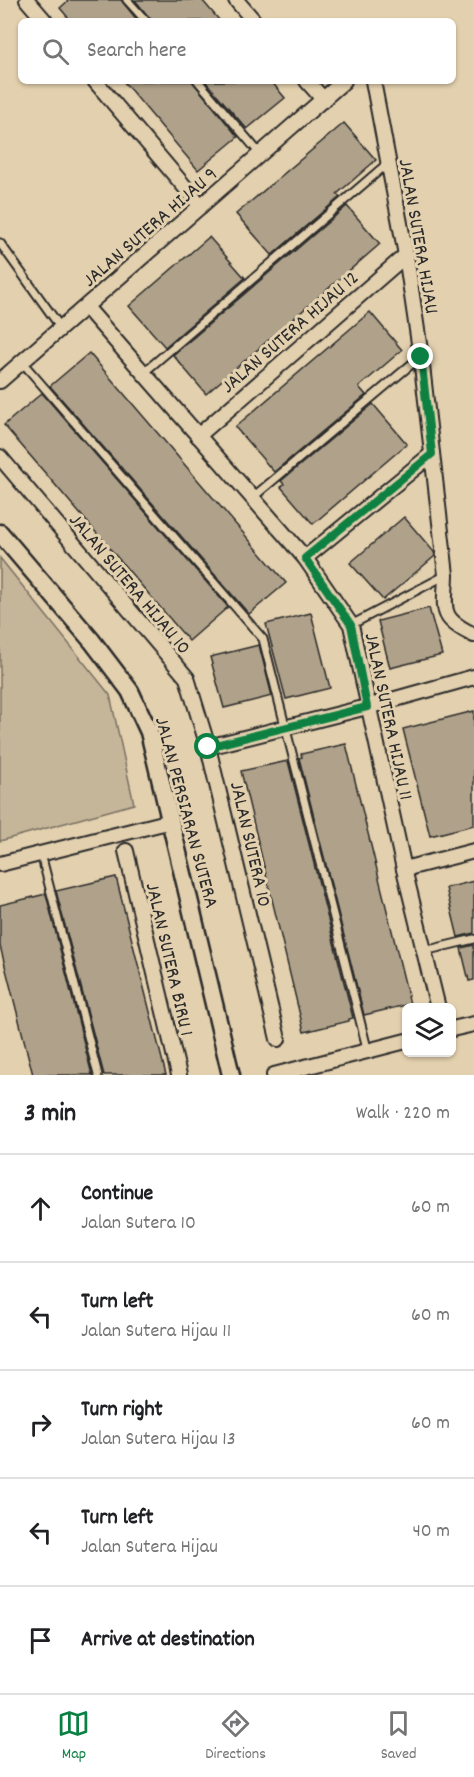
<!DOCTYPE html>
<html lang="en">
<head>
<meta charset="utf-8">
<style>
	:root { --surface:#fff; --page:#f6f6f6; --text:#202124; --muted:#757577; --line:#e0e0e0; --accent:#0b8043 }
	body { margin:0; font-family:Dekko,sans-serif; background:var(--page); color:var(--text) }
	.controls { position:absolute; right:18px; bottom:18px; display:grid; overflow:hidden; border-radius:9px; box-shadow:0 2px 4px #0004 }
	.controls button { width:54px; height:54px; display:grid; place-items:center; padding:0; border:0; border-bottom:2px solid var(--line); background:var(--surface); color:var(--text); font:30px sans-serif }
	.stop { position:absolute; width:18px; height:18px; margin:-14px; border:4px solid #0b8043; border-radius:50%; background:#fff }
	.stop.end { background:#0b8043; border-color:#fff; box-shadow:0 2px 6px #0008 }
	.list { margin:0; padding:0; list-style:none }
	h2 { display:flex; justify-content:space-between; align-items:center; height:78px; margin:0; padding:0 24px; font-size:26px }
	h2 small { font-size:20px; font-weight:400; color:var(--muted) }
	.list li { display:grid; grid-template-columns:39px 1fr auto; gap:18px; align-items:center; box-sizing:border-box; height:108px; padding:0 24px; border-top:2px solid var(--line) }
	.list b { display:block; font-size:22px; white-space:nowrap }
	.list p { margin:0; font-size:20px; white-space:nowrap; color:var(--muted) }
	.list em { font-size:20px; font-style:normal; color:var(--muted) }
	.icon { flex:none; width:33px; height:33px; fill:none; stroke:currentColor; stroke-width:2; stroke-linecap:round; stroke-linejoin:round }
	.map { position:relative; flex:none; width:474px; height:1075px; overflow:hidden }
	.search { position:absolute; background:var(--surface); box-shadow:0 2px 4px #0004; left:18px; right:18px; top:18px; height:66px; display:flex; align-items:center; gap:15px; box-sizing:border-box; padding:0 21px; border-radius:9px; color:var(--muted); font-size:22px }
	.sheet { height:618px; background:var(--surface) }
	nav { display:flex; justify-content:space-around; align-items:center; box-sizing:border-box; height:84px; border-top:2px solid var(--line); background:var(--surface); font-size:16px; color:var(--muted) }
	nav a { display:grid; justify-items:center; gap:3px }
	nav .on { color:var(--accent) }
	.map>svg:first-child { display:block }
	.green { fill:#c5b599; stroke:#787062; stroke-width:1.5 }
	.building { fill:#b0a28a; stroke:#2b2b2b; stroke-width:1.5 }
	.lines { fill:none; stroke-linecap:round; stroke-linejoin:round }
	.service-casing { stroke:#2b2b2b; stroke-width:11 }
	.minor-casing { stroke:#2b2b2b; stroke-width:18 }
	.tertiary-casing { stroke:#2b2b2b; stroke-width:21 }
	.service { stroke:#e3d0ae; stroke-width:7 }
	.minor { stroke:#e3d0ae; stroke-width:14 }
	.tertiary { stroke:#e3d0ae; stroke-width:16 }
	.route { stroke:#0b8043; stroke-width:8 }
	.labels { text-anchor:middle; stroke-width:6; stroke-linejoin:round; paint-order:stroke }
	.street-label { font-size:20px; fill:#2b2b2b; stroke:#e3d0ae }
</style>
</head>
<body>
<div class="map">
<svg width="474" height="1075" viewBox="0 0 474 1075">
	<rect width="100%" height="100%" fill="#e3d0ae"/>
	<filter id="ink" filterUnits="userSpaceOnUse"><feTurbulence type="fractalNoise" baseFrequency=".0167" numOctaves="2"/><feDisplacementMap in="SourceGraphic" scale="12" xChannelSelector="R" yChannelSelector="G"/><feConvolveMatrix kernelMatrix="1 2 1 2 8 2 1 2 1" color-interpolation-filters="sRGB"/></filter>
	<g filter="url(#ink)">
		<path class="green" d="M 0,558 L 110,695 L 134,804 L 0,841 Z"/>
		<g class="building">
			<path d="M 69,0 L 121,0 L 138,21 L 71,21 L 60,8 Z"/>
			<path d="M 135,0 L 202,0 L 220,21 L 152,21 Z"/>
			<path d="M 123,81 L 192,81 L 238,137 L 198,170 Z"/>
			<path d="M 205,81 L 271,81 L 285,98 L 247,129 Z"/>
			<path d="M 344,123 L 376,160 L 337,194 L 340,197 L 272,255 L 236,214 Z"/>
			<path d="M 347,206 L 380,244 L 206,394 L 173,355 Z"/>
			<path d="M 209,237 L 245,278 L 165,347 L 129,306 Z"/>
			<path d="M 370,312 L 402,350 L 359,387 L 366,395 L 274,472 L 235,427 Z"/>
			<path d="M 89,353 L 286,583 L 249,614 L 50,386 Z"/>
			<path d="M 42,393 L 228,607 L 189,641 L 4,425 Z"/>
			<path d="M 373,404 L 407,444 L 313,524 L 281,487 L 284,484 L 281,481 Z"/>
			<path d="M 404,517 L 434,552 L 435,556 L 383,600 L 350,563 Z"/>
			<path d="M 429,608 L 442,655 L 390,668 L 378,621 Z"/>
			<path d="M 311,613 L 330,688 L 286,699 L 266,624 Z"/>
			<path d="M 259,645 L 272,696 L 224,708 L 210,657 Z"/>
			<path d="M 474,711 L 474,825 L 430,836 L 403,729 Z"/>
			<path d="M 346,744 L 410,1004 L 364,1015 L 299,758 L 302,757 L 301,754 Z"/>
			<path d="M 288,761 L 353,1018 L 349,1019 L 349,1021 L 304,1032 L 241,771 Z"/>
			<path d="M 116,877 L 127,921 L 166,1075 L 104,1075 L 56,891 Z"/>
			<path d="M 474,881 L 474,933 L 458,937 L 446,888 Z"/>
			<path d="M 46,894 L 92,1075 L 33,1075 L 0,946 L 0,905 Z"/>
			<path d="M 474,945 L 474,980 L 469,981 L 461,948 Z"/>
		</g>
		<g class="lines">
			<g class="service-casing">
				<g id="service">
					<path d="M 127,0 L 146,21"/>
					<path d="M 198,81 L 261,155"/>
					<path d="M 0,243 L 61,328"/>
					<path d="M 22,362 L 263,639 L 368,1052"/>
					<path d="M 142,374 L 388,163"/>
					<path d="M 252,498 L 420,357"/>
					<path d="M 351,625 L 446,575"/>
					<path d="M 41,854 L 98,1075"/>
					<path d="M 424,951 L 474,939"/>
				</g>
			</g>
			<g class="minor-casing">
				<g id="minor">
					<path d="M 27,0 L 45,21"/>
					<path d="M 236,0 L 254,21"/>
					<path d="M 95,81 L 201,206"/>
					<path d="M 307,81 L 324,100"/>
					<path d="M 373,81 L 406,255 L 421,357 L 446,575 C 445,610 438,618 474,635"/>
					<path d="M 86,307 L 305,558 L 351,625 L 404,869 L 438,1008"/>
					<path d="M 0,381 L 344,81"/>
					<path d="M 198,436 L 406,255"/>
					<path d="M 0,457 L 187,678 L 208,747 L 278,1039"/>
					<path d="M 305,558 L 432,454"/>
					<path d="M 208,747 L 367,707 L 474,677"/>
					<path d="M 126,851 L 179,1075"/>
					<path d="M 0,864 L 171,821"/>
					<path d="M 404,869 L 474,851"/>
					<path d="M 452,1029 L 474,1024"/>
					<path d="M 274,1075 L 406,1041"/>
				</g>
			</g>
			<g class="tertiary-casing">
				<path id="tertiary" d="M 0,533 L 92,641 L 130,691 L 149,732 L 231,1075"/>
			</g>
			<use href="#service" class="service"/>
			<use href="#minor" class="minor"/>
			<use href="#tertiary" class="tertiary"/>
		</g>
	</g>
	<g class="lines" filter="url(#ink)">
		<path class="route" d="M 208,747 L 367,707 L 351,625 L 305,558 L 432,454 L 421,357"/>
	</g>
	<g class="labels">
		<g class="street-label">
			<text transform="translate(149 226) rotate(-41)" y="7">JALAN SUTERA HIJAU 9</text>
			<text transform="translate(420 236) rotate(80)" y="7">JALAN SUTERA HIJAU</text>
			<text transform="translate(289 331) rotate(-41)" y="7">JALAN SUTERA HIJAU 12</text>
			<text transform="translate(131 583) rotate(50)" y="7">JALAN SUTERA HIJAU 10</text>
			<text transform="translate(390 716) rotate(78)" y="7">JALAN SUTERA HIJAU 11</text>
			<text transform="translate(188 812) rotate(75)" y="7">JALAN PERSIARAN SUTERA</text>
			<text transform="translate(252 844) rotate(77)" y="7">JALAN SUTERA 10</text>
			<text transform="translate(171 959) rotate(77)" y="7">JALAN SUTERA BIRU 1</text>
		</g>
	</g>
</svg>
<div class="controls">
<button><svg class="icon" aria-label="layers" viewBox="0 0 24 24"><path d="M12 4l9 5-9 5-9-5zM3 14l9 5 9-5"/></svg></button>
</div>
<div class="stop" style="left:208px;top:747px"></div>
<div class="stop end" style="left:421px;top:357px"></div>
<div class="search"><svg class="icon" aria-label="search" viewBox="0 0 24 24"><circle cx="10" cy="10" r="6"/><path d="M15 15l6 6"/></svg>Search here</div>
</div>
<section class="sheet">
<h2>3 min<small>Walk · 220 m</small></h2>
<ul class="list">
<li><svg class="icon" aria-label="ahead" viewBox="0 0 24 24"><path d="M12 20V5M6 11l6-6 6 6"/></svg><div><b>Continue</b><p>Jalan Sutera 10</p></div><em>60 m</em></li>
<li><svg class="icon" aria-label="left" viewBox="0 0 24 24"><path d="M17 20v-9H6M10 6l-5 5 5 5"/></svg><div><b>Turn left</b><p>Jalan Sutera Hijau 11</p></div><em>60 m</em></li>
<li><svg class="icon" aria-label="right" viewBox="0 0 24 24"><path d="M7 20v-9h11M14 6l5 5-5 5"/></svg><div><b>Turn right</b><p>Jalan Sutera Hijau 13</p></div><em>60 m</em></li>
<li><svg class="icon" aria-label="left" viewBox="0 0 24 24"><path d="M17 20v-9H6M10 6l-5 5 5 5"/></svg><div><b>Turn left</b><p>Jalan Sutera Hijau</p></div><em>40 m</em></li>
<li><svg class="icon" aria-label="arrive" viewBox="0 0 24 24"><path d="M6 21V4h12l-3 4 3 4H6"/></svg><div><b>Arrive at destination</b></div></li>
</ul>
</section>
<nav>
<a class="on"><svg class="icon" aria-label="map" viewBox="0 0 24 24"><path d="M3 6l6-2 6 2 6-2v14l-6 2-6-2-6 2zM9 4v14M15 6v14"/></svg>Map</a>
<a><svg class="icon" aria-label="directions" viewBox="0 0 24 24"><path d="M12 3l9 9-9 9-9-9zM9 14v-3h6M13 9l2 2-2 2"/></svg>Directions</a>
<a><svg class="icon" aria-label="saved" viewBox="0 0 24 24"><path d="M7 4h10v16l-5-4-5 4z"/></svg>Saved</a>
</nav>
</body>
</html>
